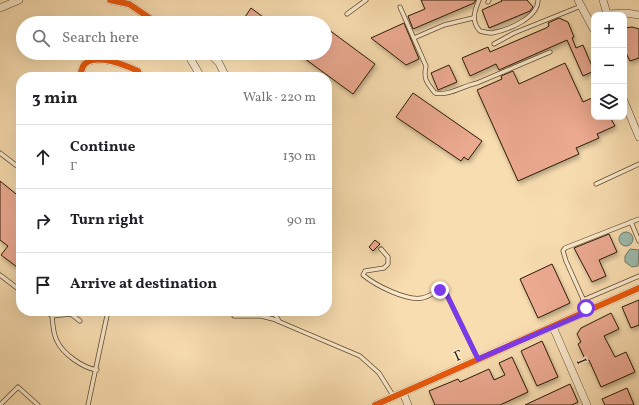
<!DOCTYPE html>
<html lang="en">
<head>
<meta charset="utf-8">
<style>
	:root { --surface:#fff; --page:#f6f6f6; --text:#202124; --muted:#757577; --line:#e0e0e0 }
	body { margin:0; font-family:Vollkorn,serif; background:var(--page); color:var(--text) }
	.controls { position:absolute; right:12px; top:12px; display:grid; overflow:hidden; border-radius:8px; box-shadow:0 4px 16px #0002 }
	.controls button { width:36px; height:36px; display:grid; place-items:center; padding:0; border:0; border-bottom:1px solid var(--line); background:var(--surface); color:var(--text); font:20px sans-serif }
	.stop { position:absolute; width:12px; height:12px; margin:-9px; border:3px solid #7c3aed; border-radius:50%; background:#fff }
	.stop.end { background:#7c3aed; border-color:#fff; box-shadow:0 1px 4px #0008 }
	.list { margin:0; padding:0; list-style:none }
	h2 { display:flex; justify-content:space-between; align-items:center; height:52px; margin:0; padding:0 16px; font-size:17px }
	h2 small { font-size:13px; font-weight:400; color:var(--muted) }
	.list li { display:grid; grid-template-columns:26px 1fr auto; gap:12px; align-items:center; box-sizing:border-box; height:64px; padding:0 16px; border-top:1px solid var(--line) }
	.list b { display:block; font-size:15px; white-space:nowrap }
	.list p { margin:0; font-size:13px; white-space:nowrap; color:var(--muted) }
	.list em { font-size:13px; font-style:normal; color:var(--muted) }
	.icon { flex:none; width:22px; height:22px; fill:none; stroke:currentColor; stroke-width:2; stroke-linecap:round; stroke-linejoin:round }
	.map { position:relative; flex:none; width:639px; height:405px; overflow:hidden }
	.search { position:absolute; background:var(--surface); box-shadow:0 4px 16px #0002; left:16px; top:16px; width:316px; height:44px; display:flex; align-items:center; gap:10px; box-sizing:border-box; padding:0 14px; border-radius:22px; color:var(--muted); font-size:15px }
	.panel { position:absolute; background:var(--surface); box-shadow:0 4px 16px #0002; left:16px; top:72px; width:316px; height:244px; border-radius:16px }
	.map>svg:first-child { display:block }
	.water { fill:#9dbbae; stroke:#707b6b }
	.building { fill:#eba990; stroke:#2d1b06; filter:url(#shadow) }
	.lines { fill:none; stroke-linecap:round; stroke-linejoin:round }
	.service-casing { stroke:#604c30; stroke-width:5 }
	.minor-casing { stroke:#604c30; stroke-width:8 }
	.service { stroke:#fae9cc; stroke-width:3.5 }
	.minor { stroke:#fae9cc; stroke-width:7 }
	.cycleway-casing { stroke:#fae9cc; stroke-width:8 }
	.cycleway { stroke:#e8590c; stroke-width:6 }
	.route { stroke:#7c3aed; stroke-width:5 }
	.labels { text-anchor:middle; stroke-width:3; stroke-linejoin:round; paint-order:stroke }
	.street-label { font-size:14px; fill:#2d1b06; stroke:#fae9cc }
</style>
</head>
<body>
<div class="map">
<svg width="639" height="405" viewBox="0 0 639 405">
	<defs>
		<filter id="shadow"><feDropShadow dx="1.5" dy="3" stdDeviation="2" flood-color="#0004"/></filter>
	</defs>
	<rect width="100%" height="100%" fill="#f8ddb0"/>
	<filter id="stains"><feTurbulence type="fractalNoise" baseFrequency=".005" numOctaves="4"/><feColorMatrix values="0 0 0 0 .2 0 0 0 0 .09 0 0 0 0 .02 0 0 0 .5 -.17"/></filter>
	<radialGradient id="worn" r=".72"><stop offset=".6" stop-color="#630" stop-opacity="0"/><stop offset="1" stop-color="#630" stop-opacity=".3"/></radialGradient>
	<g class="water">
		<circle cx="626" cy="239" r="7"/>
		<path d="M 630,249 L 639,250 L 638,266 L 632,267 L 625,262 L 625,256 Z"/>
	</g>
	<g class="building">
		<path d="M 421,0 L 476,0 L 474,3 L 413,29 L 408,16 L 425,9 Z"/>
		<path d="M 501,0 L 527,0 L 533,7 L 530,11 L 489,28 L 482,10 L 502,1 Z"/>
		<path d="M 251,8 L 271,23 L 247,23 L 243,20 Z"/>
		<path d="M 559,18 L 568,22 L 574,37 L 572,38 L 576,48 L 583,45 L 594,71 L 583,76 L 567,40 L 499,70 L 496,64 L 470,76 L 462,58 L 488,47 L 490,52 L 546,28 L 549,26 L 548,23 Z"/>
		<path d="M 404,23 L 419,59 L 406,65 L 371,38 Z"/>
		<path d="M 325,27 L 375,64 L 353,94 L 297,53 L 325,53 Z"/>
		<path d="M 632,27 L 639,29 L 639,58 L 630,61 L 624,49 L 624,28 Z"/>
		<path d="M 565,63 L 583,102 L 594,97 L 594,117 L 610,117 L 615,126 L 597,134 L 599,138 L 576,148 L 579,154 L 518,181 L 477,90 L 502,79 L 501,76 L 513,71 L 519,84 Z"/>
		<path d="M 449,65 L 457,82 L 438,90 L 431,73 Z"/>
		<path d="M 413,93 L 482,141 L 468,160 L 464,157 L 461,161 L 396,117 Z"/>
		<path d="M 0,181 L 21,198 L 21,270 L 1,255 L 8,246 L 0,240 Z"/>
		<path d="M 609,234 L 617,252 L 599,260 L 606,276 L 592,282 L 574,248 Z"/>
		<path d="M 375,240 L 380,244 L 373,251 L 369,247 Z"/>
		<path d="M 552,264 L 570,303 L 538,318 L 520,279 Z"/>
		<path d="M 639,300 L 639,325 L 631,328 L 622,307 Z"/>
		<path d="M 611,313 L 619,329 L 604,336 L 615,357 L 626,352 L 635,372 L 601,387 L 589,360 L 586,361 L 578,344 L 581,342 L 577,334 L 581,328 Z"/>
		<path d="M 542,341 L 558,377 L 537,386 L 521,351 Z"/>
		<path d="M 512,357 L 528,392 L 500,405 L 435,405 L 429,391 L 458,379 L 460,382 L 489,369 L 494,380 L 505,375 L 499,363 Z"/>
		<path d="M 570,384 L 578,402 L 572,405 L 525,405 Z"/>
		<path d="M 627,388 L 634,405 L 605,405 L 602,399 Z"/>
	</g>
	<g class="lines">
		<g class="service-casing">
			<g id="service">
				<path d="M 479,0 C 474,12 471,21 480,31 C 484,32 489,33 492,33 C 508,30 538,18 538,0"/>
				<path d="M 488,2 L 489,0"/>
				<path d="M 400,7 L 426,66 C 423,79 427,83 435,93 C 450,96 462,86 477,83 L 550,52"/>
				<path d="M 347,14 L 366,0"/>
				<path d="M 414,38 L 444,25 L 473,18"/>
				<path d="M 494,44 L 514,33 L 581,6"/>
				<path d="M 0,153 L 21,169"/>
				<path d="M 596,184 L 639,164"/>
				<path d="M 631,222 L 639,241"/>
				<path d="M 381,249 L 388,257 L 388,264 L 384,268 L 365,271 L 363,275 C 375,285 406,301 422,298 C 430,297 438,288 445,291 L 478,359"/>
				<path d="M 0,275 L 21,291"/>
				<path d="M 583,300 L 639,276"/>
				<path d="M 588,310 L 566,261 L 563,251 L 565,248 L 639,219"/>
				<path d="M 46,311 L 52,316 C 53,324 53,334 57,341 C 63,354 83,368 97,370"/>
				<path d="M 273,311 L 279,321"/>
				<path d="M 52,316 L 71,314 L 80,321"/>
				<path d="M 234,316 L 261,316 L 273,319 L 360,356 L 379,373 L 394,397"/>
				<path d="M 0,405 L 18,387 L 38,405"/>
				<path d="M 88,405 L 108,311"/>
			</g>
		</g>
		<g class="minor-casing">
			<g id="minor">
				<path d="M 110,0 L 129,4 L 157,23"/>
				<path d="M 578,0 L 594,30"/>
				<path d="M 603,0 L 607,14"/>
				<path d="M 0,8 L 19,0"/>
				<path d="M 607,14 L 626,13 L 639,15"/>
				<path d="M 187,53 L 201,77"/>
				<path d="M 209,53 L 219,63 L 226,77"/>
				<path d="M 83,77 L 81,75 C 81,47 123,64 138,71 L 140,77"/>
				<path d="M 624,101 L 639,137"/>
				<path d="M 553,327 L 587,405"/>
				<path d="M 403,393 L 408,405"/>
				<path d="M 375,405 L 639,288"/>
			</g>
		</g>
		<use href="#service" class="service"/>
		<use href="#minor" class="minor"/>
		<g class="cycleway-casing">
			<g id="cycleway">
				<path d="M 110,0 L 129,4 L 157,23"/>
				<path d="M 83,77 L 81,75 C 81,47 123,64 138,71 L 140,77"/>
				<path d="M 375,405 L 639,288"/>
			</g>
		</g>
		<use href="#cycleway" class="cycleway"/>
	</g>
	<g class="lines">
		<path class="route" d="M 440,290 L 445,291 L 478,359 L 588,312 L 586,308"/>
	</g>
	<g class="labels">
		<g class="street-label">
			<text transform="translate(458 355) rotate(-24)" y="5">Γ</text>
			<text transform="translate(582 361) rotate(67)" y="5">Ι</text>
		</g>
	</g>
	<rect width="100%" height="100%" filter="url(#stains)"/>
	<rect width="100%" height="100%" fill="url(#worn)"/>
</svg>
<div class="controls">
<button>+</button>
<button>−</button>
<button><svg class="icon" aria-label="layers" viewBox="0 0 24 24"><path d="M12 4l9 5-9 5-9-5zM3 14l9 5 9-5"/></svg></button>
</div>
<div class="stop" style="left:586px;top:308px"></div>
<div class="stop end" style="left:440px;top:290px"></div>
<div class="search"><svg class="icon" aria-label="search" viewBox="0 0 24 24"><circle cx="10" cy="10" r="6"/><path d="M15 15l6 6"/></svg>Search here</div>
<section class="panel">
<h2>3 min<small>Walk · 220 m</small></h2>
<ul class="list">
<li><svg class="icon" aria-label="ahead" viewBox="0 0 24 24"><path d="M12 20V5M6 11l6-6 6 6"/></svg><div><b>Continue</b><p>Γ</p></div><em>130 m</em></li>
<li><svg class="icon" aria-label="right" viewBox="0 0 24 24"><path d="M7 20v-9h11M14 6l5 5-5 5"/></svg><div><b>Turn right</b></div><em>90 m</em></li>
<li><svg class="icon" aria-label="arrive" viewBox="0 0 24 24"><path d="M6 21V4h12l-3 4 3 4H6"/></svg><div><b>Arrive at destination</b></div></li>
</ul>
</section>
</div>
</body>
</html>
